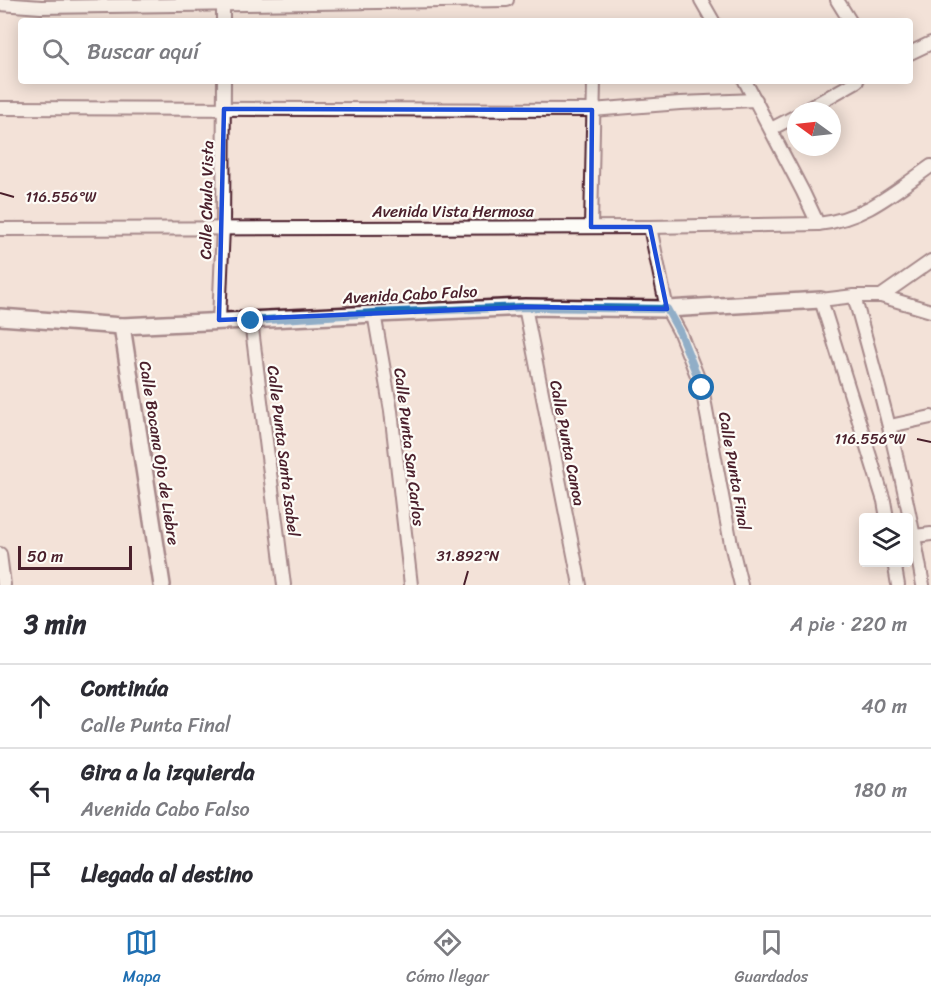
<!DOCTYPE html>
<html lang="es">
<head>
<meta charset="utf-8">
<style>
	:root { --surface:#fff; --page:#f7f7f7; --text:#2b2b33; --muted:#7c7c81; --line:#e1e1e2; --accent:#1f6fb2 }
	body { margin:0; font-family:Sriracha,sans-serif; background:var(--page); color:var(--text) }
	.controls { position:absolute; right:18px; bottom:18px; display:grid; overflow:hidden; border-radius:6px; box-shadow:0 3px 15px #0003 }
	.controls button { width:54px; height:54px; display:grid; place-items:center; padding:0; border:0; border-bottom:2px solid var(--line); background:var(--surface); color:var(--text); font:30px sans-serif }
	.compass { position:absolute; left:787px; top:102px; width:54px; height:54px; border-radius:50%; background:var(--surface); box-shadow:0 3px 15px #0003; rotate:285deg }
	.scale { position:absolute; left:18px; bottom:15px; width:114px; box-sizing:border-box; padding-left:6px; border:3px solid #4a1f2b; border-top:0; font-size:16px; line-height:21px; white-space:nowrap; color:#4a1f2b; -webkit-text-stroke:4px #fdfcf7; paint-order:stroke }
	.stop { position:absolute; width:18px; height:18px; margin:-14px; border:4px solid #1f6fb2; border-radius:50%; background:#fff }
	.stop.end { background:#1f6fb2; border-color:#fff; box-shadow:0 2px 6px #0008 }
	.list { margin:0; padding:0; list-style:none }
	h2 { display:flex; justify-content:space-between; align-items:center; height:78px; margin:0; padding:0 24px; font-size:26px }
	h2 small { font-size:20px; font-weight:400; color:var(--muted) }
	.list li { display:grid; grid-template-columns:39px 1fr auto; gap:18px; align-items:center; box-sizing:border-box; height:84px; padding:0 24px; border-top:2px solid var(--line) }
	.list b { display:block; font-size:22px; white-space:nowrap }
	.list p { margin:0; font-size:20px; white-space:nowrap; color:var(--muted) }
	.list em { font-size:20px; font-style:normal; color:var(--muted) }
	.icon { flex:none; width:33px; height:33px; fill:none; stroke:currentColor; stroke-width:2; stroke-linecap:round; stroke-linejoin:round }
	.map { position:relative; flex:none; width:931px; height:585px; overflow:hidden }
	.search { position:absolute; background:var(--surface); box-shadow:0 3px 15px #0003; left:18px; right:18px; top:18px; height:66px; display:flex; align-items:center; gap:15px; box-sizing:border-box; padding:0 21px; border-radius:6px; color:var(--muted); font-size:22px }
	.sheet { height:330px; background:var(--surface) }
	nav { display:flex; justify-content:space-around; align-items:center; box-sizing:border-box; height:84px; border-top:2px solid var(--line); background:var(--surface); font-size:16px; color:var(--muted) }
	nav a { display:grid; justify-items:center; gap:3px }
	nav .on { color:var(--accent) }
	.map>svg:first-child { display:block }
	.lines { fill:none; stroke-linecap:round; stroke-linejoin:round }
	.minor-casing { stroke:#4a1f2b; stroke-width:16 }
	.tertiary-casing { stroke:#4a1f2b; stroke-width:20 }
	.minor { stroke:#fdfcf7; stroke-width:12 }
	.tertiary { stroke:#fdfcf7; stroke-width:15 }
	.route { stroke:#1f6fb2; stroke-width:8 }
	.marked { fill:none; stroke:#1d4ed8; stroke-width:4.5; stroke-linejoin:round }
	.ticks { fill:none; stroke:#4a1f2b; stroke-width:2 }
	.labels { text-anchor:middle; stroke-width:4.5; stroke-linejoin:round; paint-order:stroke }
	.street-label { font-size:16px; fill:#4a1f2b; stroke:#fdfcf7 }
	.ticks-label { font-size:15px; text-anchor:middle; fill:#4a1f2b; stroke:#fdfcf7; stroke-width:4.5; stroke-linejoin:round; paint-order:stroke }
</style>
</head>
<body>
<div class="map">
<svg width="931" height="585" viewBox="0 0 931 585">
	<rect width="100%" height="100%" fill="#f3e2d8"/>
	<filter id="ink" filterUnits="userSpaceOnUse"><feTurbulence type="fractalNoise" baseFrequency=".0167" numOctaves="2"/><feDisplacementMap in="SourceGraphic" scale="12" xChannelSelector="R" yChannelSelector="G"/><feConvolveMatrix kernelMatrix="1 2 1 2 8 2 1 2 1" color-interpolation-filters="sRGB"/></filter>
	<g filter="url(#ink)">
		<g class="lines">
			<g class="minor-casing">
				<g id="minor">
					<path d="M 223,0 L 223,21"/>
					<path d="M 701,0 L 713,21"/>
					<path d="M 837,0 L 850,21"/>
					<path d="M 0,4 L 41,7 L 507,0"/>
					<path d="M 910,53 L 931,43"/>
					<path d="M 745,81 L 803,192 L 818,224"/>
					<path d="M 0,108 L 592,110 L 680,103 L 756,100"/>
					<path d="M 804,111 L 857,81"/>
					<path d="M 771,129 L 796,116"/>
					<path d="M 591,227 L 594,81"/>
					<path d="M 650,227 L 667,309 L 680,333 L 702,388 L 731,544 L 741,585"/>
					<path d="M 0,229 L 650,227 L 818,224 C 865,219 894,192 931,166"/>
					<path d="M 854,296 C 881,392 906,487 923,585"/>
					<path d="M 881,296 L 931,261"/>
					<path d="M 525,307 L 580,585"/>
					<path d="M 374,313 L 391,411 L 411,585"/>
					<path d="M 219,320 L 223,227 L 224,81"/>
					<path d="M 251,321 L 284,585"/>
					<path d="M 890,426 L 931,417"/>
					<path d="M 887,518 L 884,501 L 821,300 L 854,296 L 881,296 L 931,311"/>
					<path d="M 915,536 L 931,534"/>
					<path d="M 0,554 L 4,585"/>
					<path d="M 894,562 L 898,585"/>
				</g>
			</g>
			<g class="tertiary-casing">
				<g id="tertiary">
					<path d="M 0,317 L 122,326 L 525,307 L 667,309 L 821,300"/>
					<path d="M 122,326 L 162,585"/>
				</g>
			</g>
			<use href="#minor" class="minor"/>
			<use href="#tertiary" class="tertiary"/>
		</g>
	</g>
	<g class="lines" filter="url(#ink)">
		<path class="route" d="M 251,321 L 374,313 L 525,307 L 667,309 L 680,333 L 702,388"/>
	</g>
	<path d="M0 0H931V585H0ZM 224,109 L 592,110 L 591,227 L 650,227 L 667,309 L 525,307 L 219,320 Z" fill="#f3e2d8" fill-opacity=".55" fill-rule="evenodd"/>
	<path class="marked" d="M 224,109 L 592,110 L 591,227 L 650,227 L 667,309 L 525,307 L 219,320 Z"/>
	<path class="ticks" d="M 0,193 L 14,197M 917,439 L 931,442M 464,585 L 468,571"/>
	<g class="labels">
		<g class="street-label">
			<text transform="translate(206 200) rotate(-89)" y="6">Calle Chula Vista</text>
			<text x="453" y="217">Avenida Vista Hermosa</text>
			<text transform="translate(410 294) rotate(-3)" y="6">Avenida Cabo Falso</text>
			<text transform="translate(568 443) rotate(79)" y="6">Calle Punta Canoa</text>
			<text transform="translate(410 447) rotate(83)" y="6">Calle Punta San Carlos</text>
			<text transform="translate(284 451) rotate(83)" y="6">Calle Punta Santa Isabel</text>
			<text transform="translate(160 453) rotate(81)" y="6">Calle Bocana Ojo de Liebre</text>
			<text transform="translate(735 471) rotate(80)" y="6">Calle Punta Final</text>
		</g>
	</g>
	<g class="ticks-label">
		<text x="61" y="202">116.556°W</text>
		<text x="870" y="444">116.556°W</text>
		<text x="468" y="561">31.892°N</text>
	</g>
</svg>
<div class="controls">
<button><svg class="icon" aria-label="layers" viewBox="0 0 24 24"><path d="M12 4l9 5-9 5-9-5zM3 14l9 5 9-5"/></svg></button>
</div>
<svg class="compass" viewBox="-18 -18 36 36"><path d="M0-13l5 13h-10z" fill="#e53935"/><path d="M0 13l5-13h-10z" fill="#7c7c81"/></svg>
<div class="scale">50 m</div>
<div class="stop" style="left:702px;top:388px"></div>
<div class="stop end" style="left:251px;top:321px"></div>
<div class="search"><svg class="icon" aria-label="search" viewBox="0 0 24 24"><circle cx="10" cy="10" r="6"/><path d="M15 15l6 6"/></svg>Buscar aquí</div>
</div>
<section class="sheet">
<h2>3 min<small>A pie · 220 m</small></h2>
<ul class="list">
<li><svg class="icon" aria-label="ahead" viewBox="0 0 24 24"><path d="M12 20V5M6 11l6-6 6 6"/></svg><div><b>Continúa</b><p>Calle Punta Final</p></div><em>40 m</em></li>
<li><svg class="icon" aria-label="left" viewBox="0 0 24 24"><path d="M17 20v-9H6M10 6l-5 5 5 5"/></svg><div><b>Gira a la izquierda</b><p>Avenida Cabo Falso</p></div><em>180 m</em></li>
<li><svg class="icon" aria-label="arrive" viewBox="0 0 24 24"><path d="M6 21V4h12l-3 4 3 4H6"/></svg><div><b>Llegada al destino</b></div></li>
</ul>
</section>
<nav>
<a class="on"><svg class="icon" aria-label="map" viewBox="0 0 24 24"><path d="M3 6l6-2 6 2 6-2v14l-6 2-6-2-6 2zM9 4v14M15 6v14"/></svg>Mapa</a>
<a><svg class="icon" aria-label="directions" viewBox="0 0 24 24"><path d="M12 3l9 9-9 9-9-9zM9 14v-3h6M13 9l2 2-2 2"/></svg>Cómo llegar</a>
<a><svg class="icon" aria-label="saved" viewBox="0 0 24 24"><path d="M7 4h10v16l-5-4-5 4z"/></svg>Guardados</a>
</nav>
</body>
</html>
